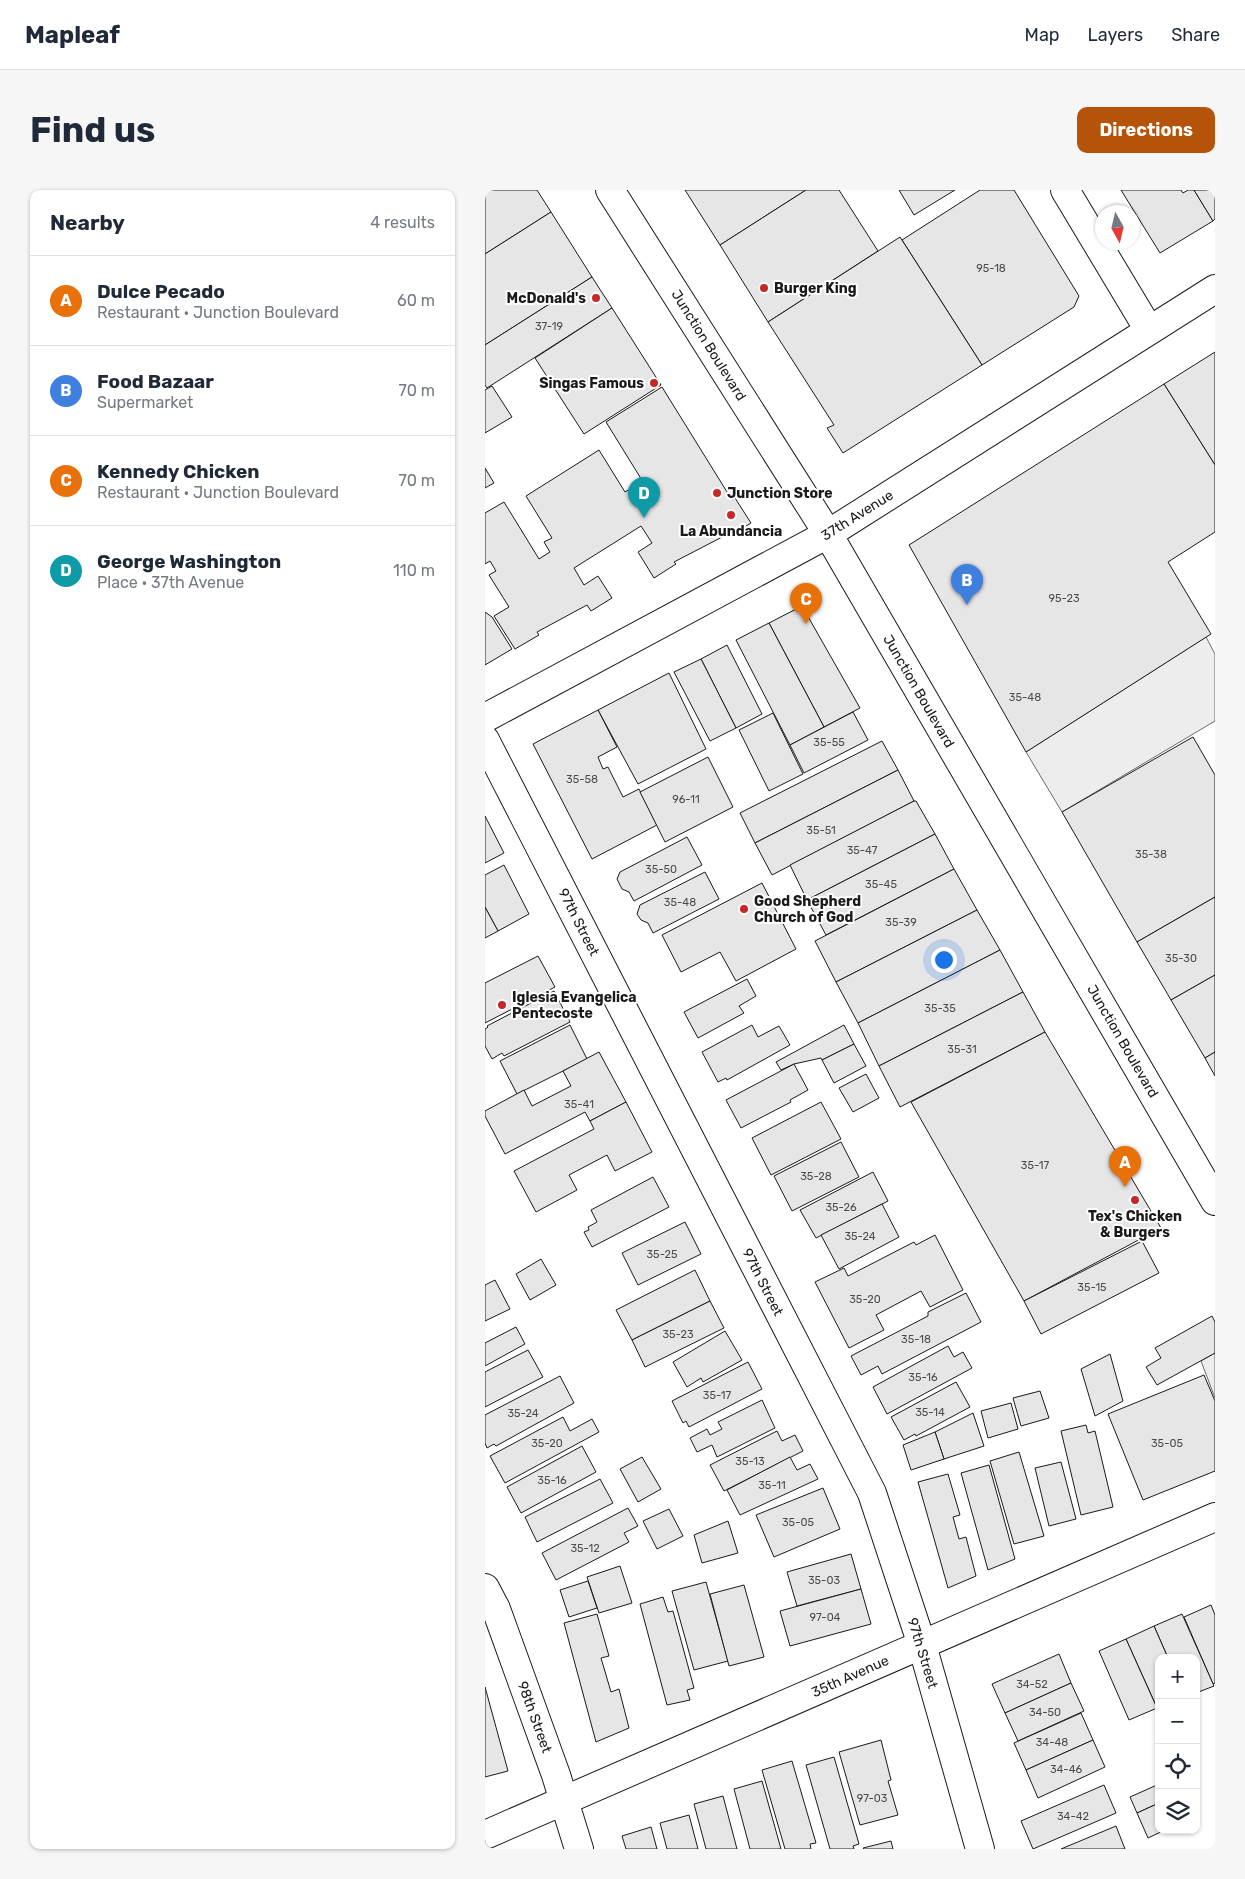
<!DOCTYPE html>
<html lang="en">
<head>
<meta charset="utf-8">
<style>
	:root { --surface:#fff; --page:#f6f6f7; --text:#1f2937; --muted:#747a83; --line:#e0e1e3; --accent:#b45309 }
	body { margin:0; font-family:Rubik,sans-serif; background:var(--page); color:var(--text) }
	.controls { position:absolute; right:15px; bottom:15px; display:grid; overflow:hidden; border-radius:10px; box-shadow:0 1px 4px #0004 }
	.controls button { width:45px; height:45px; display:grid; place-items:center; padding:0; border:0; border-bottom:1px solid var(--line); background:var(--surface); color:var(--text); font:25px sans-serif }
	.compass { position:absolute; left:610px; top:15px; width:45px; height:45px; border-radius:50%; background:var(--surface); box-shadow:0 1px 4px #0004; rotate:172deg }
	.you { position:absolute; left:458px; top:769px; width:18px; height:18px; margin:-12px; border:4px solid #fff; border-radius:50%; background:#1a73e8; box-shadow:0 0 0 8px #1a73e833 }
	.badge { display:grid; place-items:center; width:32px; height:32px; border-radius:50%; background:var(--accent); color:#fff; font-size:16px; font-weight:700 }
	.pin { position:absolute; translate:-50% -41px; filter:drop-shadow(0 1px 2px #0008) }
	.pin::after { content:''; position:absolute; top:26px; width:18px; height:15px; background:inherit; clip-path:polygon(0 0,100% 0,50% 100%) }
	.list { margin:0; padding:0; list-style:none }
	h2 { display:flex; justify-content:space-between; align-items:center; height:65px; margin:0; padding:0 20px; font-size:21px }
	h2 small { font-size:16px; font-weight:400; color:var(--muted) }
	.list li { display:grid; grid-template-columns:32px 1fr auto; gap:15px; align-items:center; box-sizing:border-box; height:90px; padding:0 20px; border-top:1px solid var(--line) }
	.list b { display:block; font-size:19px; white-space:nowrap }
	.list p { margin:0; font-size:16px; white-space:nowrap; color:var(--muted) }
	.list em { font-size:16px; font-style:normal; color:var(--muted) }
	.icon { flex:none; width:28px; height:28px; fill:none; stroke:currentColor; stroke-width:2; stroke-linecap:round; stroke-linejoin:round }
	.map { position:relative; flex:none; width:730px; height:1659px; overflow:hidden; border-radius:10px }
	header { display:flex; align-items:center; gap:30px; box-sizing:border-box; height:70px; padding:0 25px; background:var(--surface); border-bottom:1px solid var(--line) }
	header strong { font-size:24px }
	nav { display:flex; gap:28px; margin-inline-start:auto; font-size:18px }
	.intro { display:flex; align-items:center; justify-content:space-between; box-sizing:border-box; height:120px; padding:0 30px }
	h1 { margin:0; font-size:35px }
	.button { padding:12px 22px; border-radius:10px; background:var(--accent); color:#fff; font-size:18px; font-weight:700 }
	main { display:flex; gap:30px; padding:0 30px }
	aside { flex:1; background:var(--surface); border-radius:10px; box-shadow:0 1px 4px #0004 }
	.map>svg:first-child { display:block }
	.parking { fill:#ededed; stroke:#6a6a6a }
	.building { fill:#e6e6e6; stroke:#1a1a1a }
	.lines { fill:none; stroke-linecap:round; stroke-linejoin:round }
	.minor-casing { stroke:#1a1a1a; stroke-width:30 }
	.major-casing { stroke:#1a1a1a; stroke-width:30 }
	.minor { stroke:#fff; stroke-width:28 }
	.major { stroke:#fff; stroke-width:28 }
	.poi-dot { fill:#c62828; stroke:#fff; stroke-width:2 }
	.labels { text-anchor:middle; stroke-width:4; stroke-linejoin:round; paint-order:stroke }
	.number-label { font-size:11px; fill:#4d4d4d }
	.poi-label { font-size:14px; font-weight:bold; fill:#1a1a1a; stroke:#fff; text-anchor:start }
	.street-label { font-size:14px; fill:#1a1a1a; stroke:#fff }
</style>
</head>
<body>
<header>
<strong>Mapleaf</strong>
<nav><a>Map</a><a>Layers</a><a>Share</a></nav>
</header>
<div class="intro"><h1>Find us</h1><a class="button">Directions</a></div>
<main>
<aside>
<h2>Nearby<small>4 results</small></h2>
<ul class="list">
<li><span class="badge" style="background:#e8710a">A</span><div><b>Dulce Pecado</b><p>Restaurant · Junction Boulevard</p></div><em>60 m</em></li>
<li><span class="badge" style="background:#3f7fe0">B</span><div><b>Food Bazaar</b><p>Supermarket</p></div><em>70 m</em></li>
<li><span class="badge" style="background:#e8710a">C</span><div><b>Kennedy Chicken</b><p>Restaurant · Junction Boulevard</p></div><em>70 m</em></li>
<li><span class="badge" style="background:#0f9aa8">D</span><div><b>George Washington</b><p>Place · 37th Avenue</p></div><em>110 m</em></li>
</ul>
</aside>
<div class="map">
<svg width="730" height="1659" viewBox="0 0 730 1659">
	<rect width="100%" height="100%" fill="#fff"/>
	<g class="parking">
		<path d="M 721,447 L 730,464 L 730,531 L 577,622 L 541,562 Z"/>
		<path d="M 730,1163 L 730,1208 L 716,1171 Z"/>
	</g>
	<g class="building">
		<path d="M 0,0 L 52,0 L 66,22 L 0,64 Z"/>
		<path d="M 200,0 L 321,0 L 235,55 Z"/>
		<path d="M 321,0 L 354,0 L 393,61 L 283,132 L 235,55 Z"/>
		<path d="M 414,0 L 470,0 L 429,25 Z"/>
		<path d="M 495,0 L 529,0 L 594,106 L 589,117 L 497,175 L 417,50 Z"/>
		<path d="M 636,0 L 696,0 L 698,3 L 703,0 L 709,0 L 728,31 L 675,63 Z"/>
		<path d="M 709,0 L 730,0 L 730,29 L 728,31 Z"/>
		<path d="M 66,22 L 107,87 L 0,155 L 0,64 Z"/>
		<path d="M 415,47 L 497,175 L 358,263 L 342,238 L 349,235 L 283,132 Z"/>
		<path d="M 107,87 L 127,118 L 2,198 L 0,195 L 0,155 Z"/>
		<path d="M 127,118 L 176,195 L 99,244 L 50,168 Z"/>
		<path d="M 730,162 L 730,275 L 679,194 Z"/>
		<path d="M 679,194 L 730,275 L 730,342 L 683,372 L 726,444 L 541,562 L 424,355 Z"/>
		<path d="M 7,196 L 27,227 L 0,243 L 0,200 Z"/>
		<path d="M 177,197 L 247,310 L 250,308 L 266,333 L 243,347 L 241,345 L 189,372 L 191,374 L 169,388 L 153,362 L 167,353 L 156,336 L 89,378 L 99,395 L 113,386 L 127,408 L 106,421 L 102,415 L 52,442 L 54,445 L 30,459 L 9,426 L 24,417 L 4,385 L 11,381 L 5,371 L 0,374 L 0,323 L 19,312 L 54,369 L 65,362 L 59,352 L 67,348 L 41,306 L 114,260 L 140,302 L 148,297 L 154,306 L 163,300 L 121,232 Z"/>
		<path d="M 0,278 L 9,293 L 0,298 Z"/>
		<path d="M 317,416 L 375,518 L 339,537 L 284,433 Z"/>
		<path d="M 0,422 L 7,427 L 27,459 L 0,475 Z"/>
		<path d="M 284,433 L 339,537 L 305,555 L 251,450 Z"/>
		<path d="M 242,455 L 277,524 L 251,538 L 216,469 Z"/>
		<path d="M 216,469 L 251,538 L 225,551 L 189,482 Z"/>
		<path d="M 184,483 L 221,559 L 153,594 L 113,520 Z"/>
		<path d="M 113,520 L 132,557 L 113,567 L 118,579 L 123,577 L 138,607 L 154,599 L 172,635 L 107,669 L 48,554 Z"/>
		<path d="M 368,522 L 383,550 L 319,583 L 305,555 Z"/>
		<path d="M 288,523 L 318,584 L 284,601 L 254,540 Z"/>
		<path d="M 708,547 L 730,585 L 730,707 L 652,752 L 577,622 Z"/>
		<path d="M 397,551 L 413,580 L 270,653 L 255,623 Z"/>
		<path d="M 223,567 L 248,617 L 180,652 L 155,602 Z"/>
		<path d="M 413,580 L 429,611 L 287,685 L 270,653 Z"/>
		<path d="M 429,611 L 431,611 L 450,644 L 322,710 L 305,675 Z"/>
		<path d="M 0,626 L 19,663 L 0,673 Z"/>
		<path d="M 450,644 L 469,679 L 341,745 L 322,710 Z"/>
		<path d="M 202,647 L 217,675 L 149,711 L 144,702 L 137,699 L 132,689 L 135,682 Z"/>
		<path d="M 19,675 L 44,724 L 13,741 L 0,717 L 0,685 Z"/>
		<path d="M 469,679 L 492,720 L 351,792 L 330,751 Z"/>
		<path d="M 220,682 L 234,709 L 168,743 L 163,733 L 156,730 L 152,724 L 155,715 Z"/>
		<path d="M 277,693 L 311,759 L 251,791 L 235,762 L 196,782 L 177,745 Z"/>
		<path d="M 730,707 L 730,785 L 686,810 L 652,752 Z"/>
		<path d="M 0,717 L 13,741 L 0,748 Z"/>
		<path d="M 492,720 L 515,760 L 373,833 L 351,792 Z"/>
		<path d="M 515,760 L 538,802 L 394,876 L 373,833 Z"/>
		<path d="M 53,766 L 70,797 L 0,833 L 0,793 Z"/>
		<path d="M 730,785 L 730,862 L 720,868 L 686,810 Z"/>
		<path d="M 262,789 L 271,806 L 254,816 L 259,823 L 213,848 L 199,822 Z"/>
		<path d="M 69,801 L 85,832 L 19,866 L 17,863 L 7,869 L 0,856 L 0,839 L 3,837 L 2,836 Z"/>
		<path d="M 538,802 L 560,842 L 415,917 L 394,876 Z"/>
		<path d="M 85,835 L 102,869 L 32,904 L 15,871 Z"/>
		<path d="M 267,835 L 273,847 L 294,836 L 305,855 L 242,890 L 241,888 L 233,892 L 217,862 Z"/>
		<path d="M 359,835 L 369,854 L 337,870 L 336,868 L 309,874 L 296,880 L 291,872 Z"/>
		<path d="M 560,842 L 676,1038 L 539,1111 L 426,912 Z"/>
		<path d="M 369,854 L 381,876 L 349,893 L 337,870 Z"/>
		<path d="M 114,862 L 141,912 L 105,931 L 100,922 L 20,964 L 0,926 L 0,921 L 39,900 L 47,916 L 86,896 L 78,881 Z"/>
		<path d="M 730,862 L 730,886 L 720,868 Z"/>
		<path d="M 309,874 L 323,900 L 305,910 L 306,912 L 256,938 L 241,910 Z"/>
		<path d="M 381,884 L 394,908 L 368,922 L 354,898 Z"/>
		<path d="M 141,912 L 167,962 L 130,981 L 122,965 L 84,985 L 92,1000 L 51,1022 L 29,981 L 109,939 L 105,931 Z"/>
		<path d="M 336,912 L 356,949 L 286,985 L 267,948 Z"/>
		<path d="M 356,952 L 374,987 L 307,1021 L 289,986 Z"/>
		<path d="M 388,982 L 403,1011 L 331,1048 L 315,1020 Z"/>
		<path d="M 168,987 L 184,1017 L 107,1057 L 99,1042 L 104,1040 L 103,1037 L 112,1032 L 106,1020 Z"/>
		<path d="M 397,1014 L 414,1047 L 354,1079 L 336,1045 Z"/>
		<path d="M 200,1032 L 216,1064 L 153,1095 L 137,1063 Z"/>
		<path d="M 450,1045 L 478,1100 L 445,1117 L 436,1101 L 391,1125 L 399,1140 L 364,1158 L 330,1092 L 359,1078 L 363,1086 L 429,1052 L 431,1055 Z"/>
		<path d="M 657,1051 L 674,1083 L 556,1144 L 539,1111 Z"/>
		<path d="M 56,1069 L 71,1095 L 45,1110 L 31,1084 Z"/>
		<path d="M 210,1080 L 225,1111 L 147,1150 L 131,1120 Z"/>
		<path d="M 10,1090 L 25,1119 L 0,1131 L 0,1095 Z"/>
		<path d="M 481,1103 L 496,1132 L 397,1184 L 393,1176 L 376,1185 L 366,1166 L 443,1126 L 443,1122 Z"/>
		<path d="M 225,1111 L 239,1138 L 160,1177 L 147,1150 Z"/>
		<path d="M 727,1126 L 730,1132 L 730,1163 L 672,1195 L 661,1177 L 676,1168 L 670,1158 Z"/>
		<path d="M 31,1137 L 40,1154 L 0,1176 L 0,1153 Z"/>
		<path d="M 240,1141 L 257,1170 L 218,1192 L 216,1188 L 202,1197 L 188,1172 Z"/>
		<path d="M 463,1156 L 469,1167 L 478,1162 L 487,1178 L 402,1224 L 388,1197 Z"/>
		<path d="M 43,1160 L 58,1187 L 0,1217 L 0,1182 Z"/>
		<path d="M 625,1164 L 638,1211 L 610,1226 L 596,1179 Z"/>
		<path d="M 263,1172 L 277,1199 L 204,1237 L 201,1231 L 198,1233 L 187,1211 Z"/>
		<path d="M 719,1185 L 730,1211 L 730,1281 L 658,1310 L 623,1224 Z"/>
		<path d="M 75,1186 L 89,1213 L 11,1256 L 9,1254 L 2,1258 L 0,1253 L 0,1225 Z"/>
		<path d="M 471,1192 L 485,1217 L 431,1246 L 430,1244 L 419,1250 L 406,1227 Z"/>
		<path d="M 555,1201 L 564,1228 L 536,1236 L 528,1208 Z"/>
		<path d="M 277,1210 L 290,1238 L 232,1267 L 227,1255 L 212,1262 L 205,1248 L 222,1239 L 225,1245 L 237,1239 L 233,1232 Z"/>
		<path d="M 526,1213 L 533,1239 L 503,1248 L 496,1221 Z"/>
		<path d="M 488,1223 L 499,1256 L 459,1269 L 450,1242 Z"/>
		<path d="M 78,1227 L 85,1241 L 107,1229 L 114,1242 L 20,1293 L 5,1266 Z"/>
		<path d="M 601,1235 L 603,1243 L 610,1241 L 628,1317 L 596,1325 L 576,1241 Z"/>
		<path d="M 292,1241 L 297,1251 L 310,1245 L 318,1261 L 239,1301 L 225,1275 Z"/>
		<path d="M 450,1242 L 459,1269 L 426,1280 L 418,1255 Z"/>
		<path d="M 97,1256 L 111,1282 L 36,1323 L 22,1297 Z"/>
		<path d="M 534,1262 L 559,1346 L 529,1354 L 505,1271 Z"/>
		<path d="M 157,1267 L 176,1299 L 153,1312 L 135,1279 Z"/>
		<path d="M 305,1267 L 312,1280 L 325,1274 L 333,1289 L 255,1325 L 242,1300 Z"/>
		<path d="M 576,1272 L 591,1329 L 564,1336 L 550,1278 Z"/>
		<path d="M 504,1275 L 530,1369 L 503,1380 L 476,1283 Z"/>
		<path d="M 463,1284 L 475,1325 L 468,1327 L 474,1349 L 481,1347 L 491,1386 L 463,1398 L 433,1292 Z"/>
		<path d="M 115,1289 L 128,1313 L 52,1352 L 40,1327 Z"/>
		<path d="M 338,1298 L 355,1339 L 289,1367 L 271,1325 Z"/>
		<path d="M 143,1318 L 153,1336 L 139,1343 L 144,1352 L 71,1390 L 57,1363 Z"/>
		<path d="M 184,1319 L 198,1346 L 172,1359 L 158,1331 Z"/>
		<path d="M 243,1331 L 253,1363 L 217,1373 L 209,1345 Z"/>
		<path d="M 366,1364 L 376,1399 L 312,1416 L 302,1382 Z"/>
		<path d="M 135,1376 L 147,1413 L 114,1423 L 102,1387 Z"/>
		<path d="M 103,1391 L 112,1418 L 84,1427 L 75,1400 Z"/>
		<path d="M 221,1392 L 243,1471 L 209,1480 L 187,1401 Z"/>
		<path d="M 259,1395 L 279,1467 L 244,1476 L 225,1404 Z"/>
		<path d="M 376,1399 L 386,1434 L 305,1456 L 295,1421 Z"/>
		<path d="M 178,1407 L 183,1422 L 188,1421 L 209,1498 L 202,1500 L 205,1510 L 182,1515 L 155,1414 Z"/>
		<path d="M 726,1415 L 730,1425 L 730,1493 L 728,1494 L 699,1427 Z"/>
		<path d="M 112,1424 L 124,1466 L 116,1468 L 126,1502 L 134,1499 L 144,1538 L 111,1552 L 79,1433 Z"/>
		<path d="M 697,1424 L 729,1496 L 711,1503 L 711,1468 L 683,1468 L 669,1436 Z"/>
		<path d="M 669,1436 L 683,1468 L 674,1468 L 673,1520 L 641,1449 Z"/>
		<path d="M 641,1449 L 672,1518 L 644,1530 L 614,1461 Z"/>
		<path d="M 574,1464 L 586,1493 L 520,1523 L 507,1494 Z"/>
		<path d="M 586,1493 L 599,1521 L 533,1551 L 520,1523 Z"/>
		<path d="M 0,1497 L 23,1581 L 0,1587 Z"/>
		<path d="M 596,1523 L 608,1550 L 541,1580 L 529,1553 Z"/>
		<path d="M 396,1550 L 406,1590 L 403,1591 L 413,1625 L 375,1635 L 354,1562 Z"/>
		<path d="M 608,1550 L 620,1577 L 553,1608 L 541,1580 Z"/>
		<path d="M 349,1567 L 374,1654 L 368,1656 L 369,1659 L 345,1659 L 321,1575 Z"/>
		<path d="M 307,1571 L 331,1653 L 325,1654 L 326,1659 L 300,1659 L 277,1580 Z"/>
		<path d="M 277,1591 L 296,1659 L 265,1659 L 249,1599 Z"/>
		<path d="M 619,1595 L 631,1623 L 548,1659 L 536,1631 Z"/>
		<path d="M 672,1595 L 674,1599 L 674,1613 L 652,1623 L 645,1607 Z"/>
		<path d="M 238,1606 L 252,1659 L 221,1659 L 209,1614 Z"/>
		<path d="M 674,1613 L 674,1640 L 680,1640 L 663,1648 L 652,1623 Z"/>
		<path d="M 204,1625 L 213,1659 L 182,1659 L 175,1633 Z"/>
		<path d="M 631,1636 L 640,1659 L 576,1659 Z"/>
		<path d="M 166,1637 L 172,1659 L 141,1659 L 137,1646 Z"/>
		<path d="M 406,1651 L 408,1659 L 379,1659 L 378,1658 Z"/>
	</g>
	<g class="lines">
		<g class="minor-casing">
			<g id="minor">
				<path d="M 580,0 L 664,140"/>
				<path d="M 0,528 L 343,344 L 730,99"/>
				<path d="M 0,550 L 387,1303 L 437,1455 L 495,1659"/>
				<path d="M 0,1398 L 11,1419 L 71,1585 L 94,1659"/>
				<path d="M 0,1645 L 730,1327"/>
			</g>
		</g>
		<g class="major-casing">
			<path id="major" d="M 125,0 L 343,344 L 730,1011"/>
		</g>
		<use href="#minor" class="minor"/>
		<use href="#major" class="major"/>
	</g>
	<g class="poi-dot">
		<circle cx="279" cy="98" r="5"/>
		<circle cx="111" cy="108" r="5"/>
		<circle cx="169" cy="193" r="5"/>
		<circle cx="232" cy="303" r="5"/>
		<circle cx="246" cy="325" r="5"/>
		<circle cx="259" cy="719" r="5"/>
		<circle cx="17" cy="815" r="5"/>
		<circle cx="650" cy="1010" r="5"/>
	</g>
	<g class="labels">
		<g class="number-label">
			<text x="506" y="82">95-18</text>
			<text x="64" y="140">37-19</text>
			<text x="579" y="412">95-23</text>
			<text x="540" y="511">35-48</text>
			<text x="344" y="556">35-55</text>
			<text x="97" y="593">35-58</text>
			<text x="201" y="613">96-11</text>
			<text x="336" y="644">35-51</text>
			<text x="377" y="664">35-47</text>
			<text x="666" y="668">35-38</text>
			<text x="176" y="683">35-50</text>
			<text x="396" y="698">35-45</text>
			<text x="195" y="716">35-48</text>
			<text x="416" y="736">35-39</text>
			<text x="696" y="772">35-30</text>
			<text x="455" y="822">35-35</text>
			<text x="477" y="863">35-31</text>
			<text x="94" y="918">35-41</text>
			<text x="550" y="979">35-17</text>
			<text x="331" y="990">35-28</text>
			<text x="356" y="1021">35-26</text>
			<text x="375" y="1050">35-24</text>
			<text x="177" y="1068">35-25</text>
			<text x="607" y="1101">35-15</text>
			<text x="380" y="1113">35-20</text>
			<text x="193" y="1148">35-23</text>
			<text x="431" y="1153">35-18</text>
			<text x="438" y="1191">35-16</text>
			<text x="232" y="1209">35-17</text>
			<text x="445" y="1226">35-14</text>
			<text x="38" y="1227">35-24</text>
			<text x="62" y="1257">35-20</text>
			<text x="682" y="1257">35-05</text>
			<text x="265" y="1275">35-13</text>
			<text x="67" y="1294">35-16</text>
			<text x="287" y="1299">35-11</text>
			<text x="313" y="1336">35-05</text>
			<text x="100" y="1362">35-12</text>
			<text x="339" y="1394">35-03</text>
			<text x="340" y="1431">97-04</text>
			<text x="547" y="1498">34-52</text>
			<text x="560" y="1526">34-50</text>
			<text x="567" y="1556">34-48</text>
			<text x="581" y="1583">34-46</text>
			<text x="387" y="1612">97-03</text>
			<text x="588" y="1630">34-42</text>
		</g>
		<g class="poi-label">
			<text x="289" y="103">Burger King</text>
			<text x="101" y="113" text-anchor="end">McDonald's</text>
			<text x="159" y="198" text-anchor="end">Singas Famous</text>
			<text x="242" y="308">Junction Store</text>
			<text x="246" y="346" text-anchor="middle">La Abundancia</text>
			<text x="269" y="716">Good Shepherd<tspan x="269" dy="16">Church of God</tspan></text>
			<text x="27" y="812">Iglesia Evangelica<tspan x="27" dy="16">Pentecoste</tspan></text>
			<text x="650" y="1031" text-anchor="middle">Tex's Chicken<tspan x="650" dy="16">&amp; Burgers</tspan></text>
		</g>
		<g class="street-label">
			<text transform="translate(224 155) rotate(58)" y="5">Junction Boulevard</text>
			<text transform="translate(372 325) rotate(-32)" y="5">37th Avenue</text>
			<text transform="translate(434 501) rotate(60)" y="5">Junction Boulevard</text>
			<text transform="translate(94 732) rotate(63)" y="5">97th Street</text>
			<text transform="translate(638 851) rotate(60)" y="5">Junction Boulevard</text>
			<text transform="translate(278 1092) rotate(63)" y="5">97th Street</text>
			<text transform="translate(438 1463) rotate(73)" y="5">97th Street</text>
			<text transform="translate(365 1486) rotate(-24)" y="5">35th Avenue</text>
			<text transform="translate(50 1527) rotate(70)" y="5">98th Street</text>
		</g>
	</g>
</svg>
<div class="controls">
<button>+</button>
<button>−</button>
<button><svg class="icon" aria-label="locate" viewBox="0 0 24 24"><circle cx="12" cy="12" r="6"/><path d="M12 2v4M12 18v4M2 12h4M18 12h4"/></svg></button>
<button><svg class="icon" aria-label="layers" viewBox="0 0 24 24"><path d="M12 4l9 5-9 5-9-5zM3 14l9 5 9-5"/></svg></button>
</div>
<svg class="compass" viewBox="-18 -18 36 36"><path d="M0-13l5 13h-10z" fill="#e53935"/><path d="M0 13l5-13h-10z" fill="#747a83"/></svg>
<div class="you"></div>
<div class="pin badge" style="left:640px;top:997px;background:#e8710a">A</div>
<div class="pin badge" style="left:482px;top:415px;background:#3f7fe0">B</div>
<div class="pin badge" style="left:321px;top:434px;background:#e8710a">C</div>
<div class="pin badge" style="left:159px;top:328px;background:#0f9aa8">D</div>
</div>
</main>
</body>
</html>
